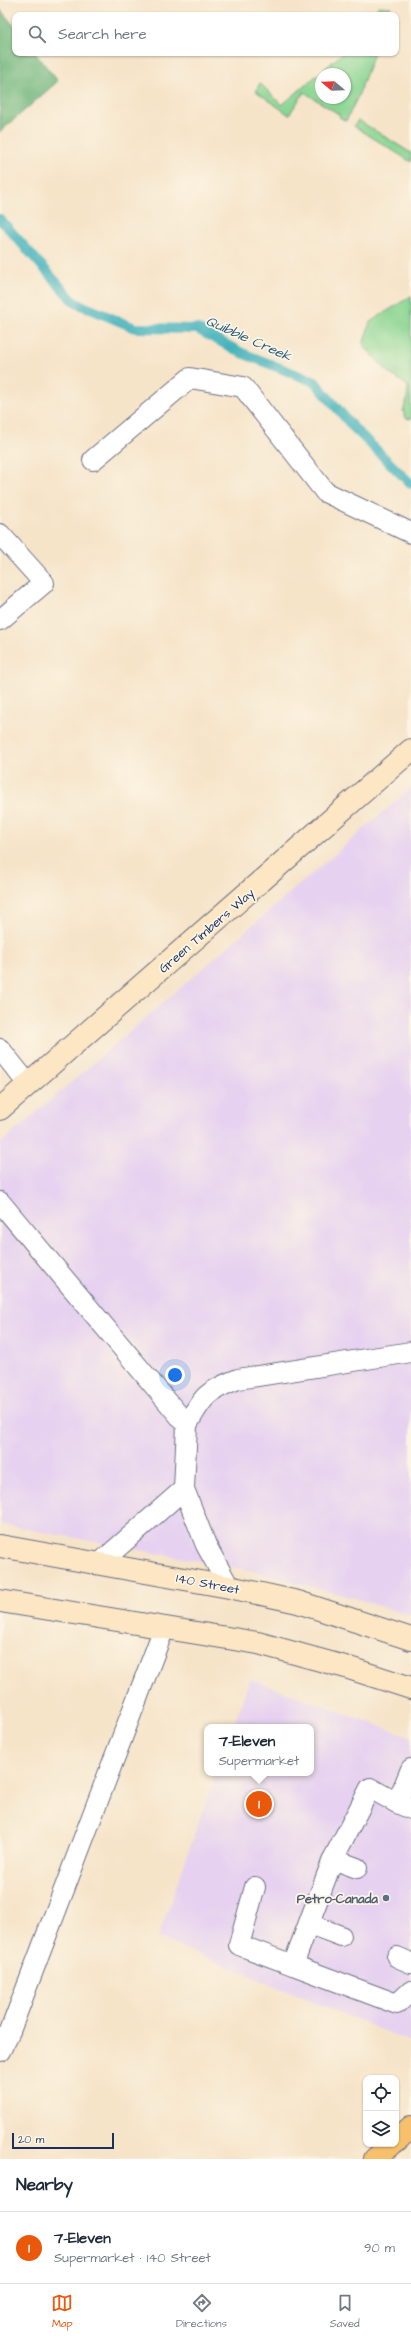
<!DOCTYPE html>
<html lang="en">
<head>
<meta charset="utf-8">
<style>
	:root { --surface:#fff; --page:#f2f2f3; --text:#1f2937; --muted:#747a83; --line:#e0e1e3; --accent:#ea580c }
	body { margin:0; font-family:"Architects Daughter",sans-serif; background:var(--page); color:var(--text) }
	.controls { position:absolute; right:12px; bottom:12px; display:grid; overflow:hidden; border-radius:8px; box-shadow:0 1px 3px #0004 }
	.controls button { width:36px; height:36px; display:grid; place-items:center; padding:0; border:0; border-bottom:1px solid var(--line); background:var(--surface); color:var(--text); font:20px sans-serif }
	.compass { position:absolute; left:315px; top:68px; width:36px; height:36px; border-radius:50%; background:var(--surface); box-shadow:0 1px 3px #0004; rotate:289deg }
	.scale { position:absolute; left:12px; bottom:10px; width:102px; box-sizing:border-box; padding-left:4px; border:2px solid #1b2f5e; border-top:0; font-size:11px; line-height:14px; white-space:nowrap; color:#1b2f5e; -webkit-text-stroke:3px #fcf5e5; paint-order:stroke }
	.you { position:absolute; left:175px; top:1375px; width:14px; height:14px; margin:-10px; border:3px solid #fff; border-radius:50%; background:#1a73e8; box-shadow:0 0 0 6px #1a73e833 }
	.badge { display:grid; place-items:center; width:26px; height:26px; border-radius:50%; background:var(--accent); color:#fff; font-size:13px; font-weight:700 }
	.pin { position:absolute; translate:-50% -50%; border:2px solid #fff; box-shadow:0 1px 4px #0006 }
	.popup { position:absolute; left:204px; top:1724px; width:110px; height:52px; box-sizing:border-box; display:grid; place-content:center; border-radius:8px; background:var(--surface); filter:drop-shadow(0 1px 3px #0005); font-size:13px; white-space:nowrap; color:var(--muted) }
	.popup b { font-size:15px; color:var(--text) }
	.popup::after { content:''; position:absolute; left:50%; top:100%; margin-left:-8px; border:8px solid transparent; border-top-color:var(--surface) }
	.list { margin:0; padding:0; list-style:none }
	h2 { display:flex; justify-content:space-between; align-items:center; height:52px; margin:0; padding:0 16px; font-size:17px }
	h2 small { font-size:13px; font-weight:400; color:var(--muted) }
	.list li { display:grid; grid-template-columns:26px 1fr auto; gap:12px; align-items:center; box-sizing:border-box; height:72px; padding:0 16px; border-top:1px solid var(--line) }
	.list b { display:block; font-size:15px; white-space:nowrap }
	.list p { margin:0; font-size:13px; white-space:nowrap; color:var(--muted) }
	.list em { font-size:13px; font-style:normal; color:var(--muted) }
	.icon { flex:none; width:22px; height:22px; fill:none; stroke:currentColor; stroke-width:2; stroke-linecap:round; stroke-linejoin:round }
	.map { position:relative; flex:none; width:411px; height:2159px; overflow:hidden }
	.search { position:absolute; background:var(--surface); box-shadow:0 1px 3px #0004; left:12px; right:12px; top:12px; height:44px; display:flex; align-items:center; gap:10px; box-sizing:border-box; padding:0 14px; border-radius:8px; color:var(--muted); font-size:15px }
	.sheet { height:124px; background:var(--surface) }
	nav { display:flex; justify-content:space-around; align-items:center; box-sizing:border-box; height:56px; border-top:1px solid var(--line); background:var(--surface); font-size:11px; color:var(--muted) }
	nav a { display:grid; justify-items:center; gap:2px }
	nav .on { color:var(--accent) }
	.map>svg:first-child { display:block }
	.built { fill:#e6d2f0 }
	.green { fill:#8ad592; stroke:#528278; fill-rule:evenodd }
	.forest { fill:#6fb67c; stroke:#45726d }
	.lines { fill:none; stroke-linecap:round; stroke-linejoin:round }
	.stream { stroke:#41b1bb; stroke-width:10 }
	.lane-casing { stroke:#686e83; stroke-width:22 }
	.secondary-casing { stroke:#686e83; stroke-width:24 }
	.primary-casing { stroke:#686e83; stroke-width:24 }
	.lane { stroke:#fff; stroke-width:20 }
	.secondary { stroke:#fce6c4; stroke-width:22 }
	.primary { stroke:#f7c06c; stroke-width:22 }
	.service-dot { fill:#5c6f8a; stroke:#fcf5e5; stroke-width:1.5 }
	.labels { text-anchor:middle; stroke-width:3.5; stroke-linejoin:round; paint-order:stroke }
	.street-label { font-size:13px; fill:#1b2f5e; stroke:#fcf5e5 }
	.service-label { font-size:13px; font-weight:bold; fill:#4e5e75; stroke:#fcf5e5; text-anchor:end }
	.water-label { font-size:14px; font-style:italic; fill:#285c7f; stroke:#fcf5e5 }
</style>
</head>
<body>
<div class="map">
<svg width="411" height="2159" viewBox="0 0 411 2159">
	<rect width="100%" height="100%" fill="#fcf5e5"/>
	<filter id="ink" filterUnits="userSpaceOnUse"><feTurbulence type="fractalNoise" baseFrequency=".025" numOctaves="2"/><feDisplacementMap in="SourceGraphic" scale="8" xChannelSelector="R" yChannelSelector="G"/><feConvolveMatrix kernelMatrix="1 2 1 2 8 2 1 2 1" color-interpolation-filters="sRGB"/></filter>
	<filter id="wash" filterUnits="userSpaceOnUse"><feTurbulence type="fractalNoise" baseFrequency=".012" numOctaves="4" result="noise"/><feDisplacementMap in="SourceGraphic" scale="16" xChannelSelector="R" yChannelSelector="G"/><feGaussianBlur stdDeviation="0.9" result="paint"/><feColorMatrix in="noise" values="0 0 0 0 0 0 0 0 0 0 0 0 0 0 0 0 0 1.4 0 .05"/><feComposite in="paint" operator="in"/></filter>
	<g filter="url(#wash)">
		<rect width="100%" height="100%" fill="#f6e4c9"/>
		<g class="built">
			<path d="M 411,788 L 411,1616 L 358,1599 L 252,1571 L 0,1524 L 0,1144 Z"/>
			<path d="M 250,1679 L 411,1737 L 411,2042 L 158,1938 L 216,1773 L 311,1773 L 311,1727 L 233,1727 Z"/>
		</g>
		<g class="green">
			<path d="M 378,6 L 391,7 L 388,15 L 375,15 Z"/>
			<path d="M 343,53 L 374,53 L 358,96 L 346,121 L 339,117 L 340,115 L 304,92 L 289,115 L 256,91 L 260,83 L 282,105 ZM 321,74 L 345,74 L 345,98 L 321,98 Z"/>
			<path d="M 358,120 L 411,153 L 411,162 L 354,126 Z"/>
			<path d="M 411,296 L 411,419 L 406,418 L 403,411 L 407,400 L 408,386 L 389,373 L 363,345 L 370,322 Z"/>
		</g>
		<path class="forest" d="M 0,9 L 15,27 L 15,53 L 35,53 L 58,81 L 0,132 Z"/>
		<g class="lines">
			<path class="stream" d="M 0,219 L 74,302 L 135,328 L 197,329 L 242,353 L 315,382 L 353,427 L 411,484"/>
		</g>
	</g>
	<g filter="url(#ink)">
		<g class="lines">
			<g class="lane-casing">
				<g id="lane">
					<path d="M 93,460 L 190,378 L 243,387 L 325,492 L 411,533"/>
					<path d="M 0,534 L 44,583 L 0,620"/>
					<path d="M 0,1049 L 28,1084"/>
					<path d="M 0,1202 L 187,1425 L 184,1489 L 206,1545 L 229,1587"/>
					<path d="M 187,1425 C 203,1396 207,1391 238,1379 L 411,1352"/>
					<path d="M 100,1563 L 184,1489"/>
					<path d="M 411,1769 L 397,1803 L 411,1809"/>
					<path d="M 397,1803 L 370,1788 L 333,1859 L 293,1965 L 397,2004 L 411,1991"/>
					<path d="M 333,1859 L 357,1868"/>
					<path d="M 255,1887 L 239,1945 L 293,1965"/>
					<path d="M 309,1924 L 341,1936"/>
					<path d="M 397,1957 L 411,1963"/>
					<path d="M 0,2051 L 10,2031 L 164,1628"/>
				</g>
			</g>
			<g class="secondary-casing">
				<g id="secondary">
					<path d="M 0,1109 L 411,750"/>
					<path d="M 0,1546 L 229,1587 L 298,1602 L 411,1639"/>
					<path d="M 0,1601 L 258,1643 L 349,1668 L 411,1688"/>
				</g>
			</g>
			<g class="primary-casing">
				<g id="primary">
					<path d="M 396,2141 L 411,2127"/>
					<path d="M 375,2159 L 392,2144"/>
				</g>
			</g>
			<use href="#lane" class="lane"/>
			<use href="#secondary" class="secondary"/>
			<use href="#primary" class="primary"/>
		</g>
	</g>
	<circle class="service-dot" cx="386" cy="1898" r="4"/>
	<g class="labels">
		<g class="street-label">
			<text transform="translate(206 930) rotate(-41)" y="5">Green Timbers Way</text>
			<text transform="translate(208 1583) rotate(11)" y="5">140 Street</text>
		</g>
		<g class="service-label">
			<text x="378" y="1903">Petro-Canada</text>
		</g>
		<g class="water-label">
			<text transform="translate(249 338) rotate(24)" y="5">Quibble Creek</text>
		</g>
	</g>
</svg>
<div class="controls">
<button><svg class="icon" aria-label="locate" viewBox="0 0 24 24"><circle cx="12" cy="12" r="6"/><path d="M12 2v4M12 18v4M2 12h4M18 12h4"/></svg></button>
<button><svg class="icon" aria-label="layers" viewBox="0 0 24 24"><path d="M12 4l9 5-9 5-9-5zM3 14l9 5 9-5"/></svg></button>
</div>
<svg class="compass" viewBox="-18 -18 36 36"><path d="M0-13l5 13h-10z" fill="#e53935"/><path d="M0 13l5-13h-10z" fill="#747a83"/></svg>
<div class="scale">20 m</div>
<div class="you"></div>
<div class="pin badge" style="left:259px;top:1804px">1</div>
<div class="popup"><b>7-Eleven</b>Supermarket</div>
<div class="search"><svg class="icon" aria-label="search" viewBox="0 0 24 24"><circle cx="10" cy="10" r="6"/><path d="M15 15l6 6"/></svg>Search here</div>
</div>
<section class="sheet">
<h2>Nearby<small></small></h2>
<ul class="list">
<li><span class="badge">1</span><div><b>7-Eleven</b><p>Supermarket · 140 Street</p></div><em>90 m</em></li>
</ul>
</section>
<nav>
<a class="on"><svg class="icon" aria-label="map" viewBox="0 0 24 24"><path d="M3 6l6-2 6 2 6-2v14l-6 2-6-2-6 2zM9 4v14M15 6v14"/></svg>Map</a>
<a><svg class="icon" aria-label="directions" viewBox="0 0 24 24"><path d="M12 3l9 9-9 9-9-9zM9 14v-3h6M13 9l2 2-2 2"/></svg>Directions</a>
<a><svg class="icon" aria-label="saved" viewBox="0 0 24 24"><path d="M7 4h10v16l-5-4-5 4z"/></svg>Saved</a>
</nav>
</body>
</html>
